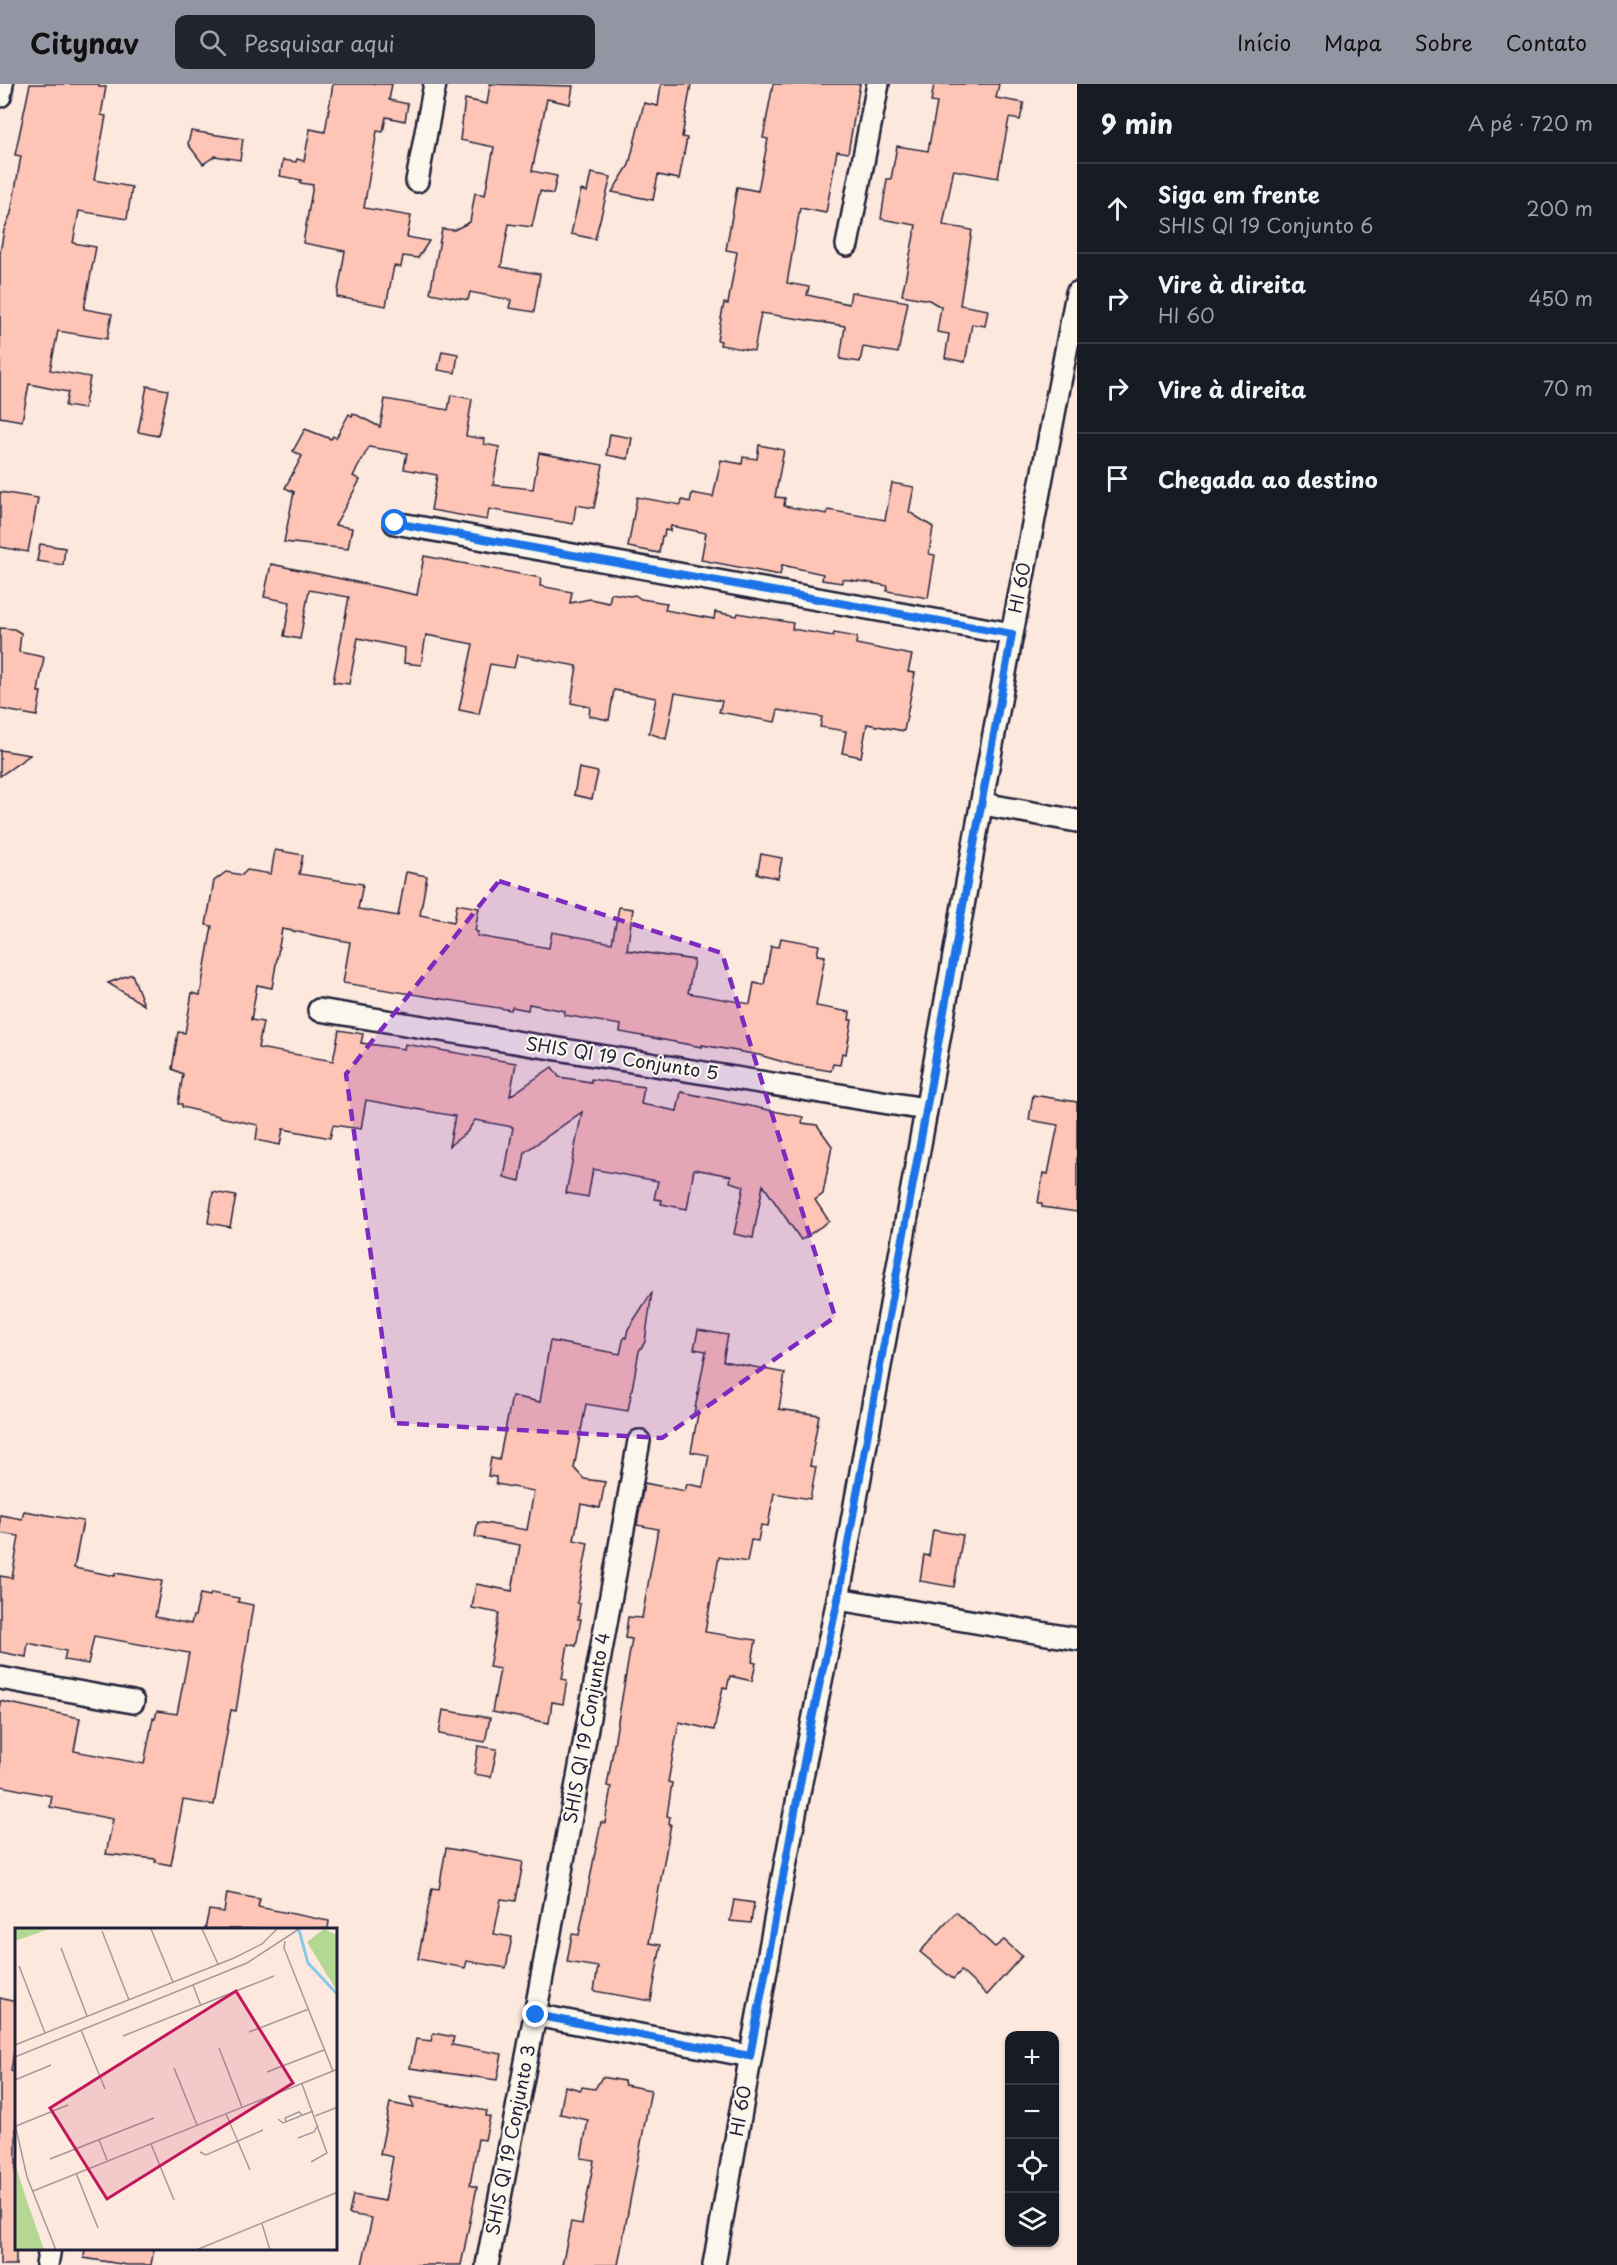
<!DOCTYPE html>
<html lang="pt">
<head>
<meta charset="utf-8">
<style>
	:root { --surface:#171b24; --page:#20242c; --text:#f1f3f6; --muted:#9ea1a6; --line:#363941; --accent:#9495a2 }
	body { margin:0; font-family:"Playpen Sans",sans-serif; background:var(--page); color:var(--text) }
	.controls { position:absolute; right:18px; bottom:18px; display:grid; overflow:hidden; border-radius:12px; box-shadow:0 2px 4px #0004 }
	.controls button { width:54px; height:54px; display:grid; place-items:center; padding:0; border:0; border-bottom:2px solid var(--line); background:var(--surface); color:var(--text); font:30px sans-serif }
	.stop { position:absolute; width:18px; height:18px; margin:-14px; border:4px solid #1a73e8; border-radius:50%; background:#fff }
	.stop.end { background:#1a73e8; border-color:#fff; box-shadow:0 2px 6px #0008 }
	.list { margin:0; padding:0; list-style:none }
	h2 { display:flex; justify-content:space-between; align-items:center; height:78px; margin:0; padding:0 24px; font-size:26px }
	h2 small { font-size:20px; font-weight:400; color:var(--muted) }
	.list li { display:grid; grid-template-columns:39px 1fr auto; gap:18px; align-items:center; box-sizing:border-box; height:90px; padding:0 24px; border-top:2px solid var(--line) }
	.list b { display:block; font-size:22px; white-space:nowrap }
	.list p { margin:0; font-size:20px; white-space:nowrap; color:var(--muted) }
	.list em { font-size:20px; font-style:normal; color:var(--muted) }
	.icon { flex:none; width:33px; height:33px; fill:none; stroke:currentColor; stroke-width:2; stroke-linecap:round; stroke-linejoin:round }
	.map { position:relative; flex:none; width:1077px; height:2181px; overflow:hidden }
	header { display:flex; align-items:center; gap:36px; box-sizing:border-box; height:84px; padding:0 30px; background:var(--accent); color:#111 }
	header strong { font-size:28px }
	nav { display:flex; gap:33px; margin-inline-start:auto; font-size:21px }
	.search { width:420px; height:54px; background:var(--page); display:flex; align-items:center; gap:15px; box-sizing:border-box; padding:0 21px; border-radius:12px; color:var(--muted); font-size:22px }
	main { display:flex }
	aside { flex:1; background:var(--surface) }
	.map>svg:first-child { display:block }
	.building { fill:#fec4b6; stroke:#22223b; stroke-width:1.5 }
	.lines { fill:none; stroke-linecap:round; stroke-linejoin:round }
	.street-casing { stroke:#22223b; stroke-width:26 }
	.street { stroke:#fbf7ec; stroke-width:21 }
	.route { stroke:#1a73e8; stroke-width:8 }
	.marked { fill:#7b2cbf; fill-opacity:0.2; stroke:#7b2cbf; stroke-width:4.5; stroke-dasharray:12 8; stroke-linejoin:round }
	.labels { text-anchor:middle; stroke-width:4.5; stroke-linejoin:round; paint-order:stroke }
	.street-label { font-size:18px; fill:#22223b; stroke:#fbf7ec }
	.inset-river { fill:none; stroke:#88c8e9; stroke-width:3 }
	.inset-road { fill:none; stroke:#a5999c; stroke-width:1.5 }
	.view { fill:#c2185b; fill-opacity:0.15; stroke:#c2185b; stroke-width:3 }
	.inset-edge { fill:none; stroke:#22223b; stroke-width:3 }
</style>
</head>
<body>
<header>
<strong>Citynav</strong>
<div class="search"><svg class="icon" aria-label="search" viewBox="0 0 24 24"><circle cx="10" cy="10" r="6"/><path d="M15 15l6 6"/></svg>Pesquisar aqui</div>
<nav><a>Início</a><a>Mapa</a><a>Sobre</a><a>Contato</a></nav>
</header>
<main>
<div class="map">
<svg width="1077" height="2181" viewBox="0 0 1077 2181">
	<rect width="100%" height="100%" fill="#fce8dc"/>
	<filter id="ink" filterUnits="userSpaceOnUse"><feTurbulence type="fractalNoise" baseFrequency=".0167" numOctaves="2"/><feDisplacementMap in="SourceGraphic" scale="12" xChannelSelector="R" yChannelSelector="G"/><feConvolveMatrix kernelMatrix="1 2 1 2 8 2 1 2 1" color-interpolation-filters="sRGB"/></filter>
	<g filter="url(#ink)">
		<g class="building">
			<path d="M 30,0 L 99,0 L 99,3 L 106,3 L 101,31 L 106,32 L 94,96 L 132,103 L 127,135 L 79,127 L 73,159 L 96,163 L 84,225 L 112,230 L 107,255 L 58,247 L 50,286 L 90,293 L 84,325 L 65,322 L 68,308 L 29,300 L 22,337 L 0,333 L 0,169 L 4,146 L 11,129 L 21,72 L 15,71 Z"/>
			<path d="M 333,0 L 392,0 L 389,16 L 408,20 L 405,37 L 386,33 L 383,48 L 377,47 L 364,124 L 411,132 L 407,153 L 429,157 L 418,174 L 403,172 L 401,183 L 394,182 L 386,222 L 337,213 L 345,167 L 303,159 L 313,101 L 300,99 L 301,96 L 280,92 L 283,76 L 296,78 L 297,75 L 304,77 L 310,45 L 325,48 Z"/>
			<path d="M 490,0 L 573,2 L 570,20 L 547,15 L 532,87 L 557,92 L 553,110 L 540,107 L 532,143 L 509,140 L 501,183 L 540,190 L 534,228 L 509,224 L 511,216 L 470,208 L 468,216 L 430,209 L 442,145 L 454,146 L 470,138 L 475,109 L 485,111 L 494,63 L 460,56 L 465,15 L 487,20 Z"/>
			<path d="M 661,0 L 691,0 L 682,53 L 687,54 L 679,95 L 658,91 L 653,116 L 612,108 L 629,81 L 644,19 L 658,22 Z"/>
			<path d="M 773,0 L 860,0 L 848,69 L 837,67 L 826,129 L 800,124 L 787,199 L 809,203 L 807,211 L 849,220 L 851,208 L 908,218 L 898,269 L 863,263 L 860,278 L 840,275 L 845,242 L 761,229 L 754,267 L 720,261 L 721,257 L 717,256 L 724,219 L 728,220 L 737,168 L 726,166 L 737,103 L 758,107 L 768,55 L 763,54 Z"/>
			<path d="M 934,0 L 999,0 L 996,14 L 1024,19 L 1020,36 L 1009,34 L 998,94 L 954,86 L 953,89 L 943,141 L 972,146 L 960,221 L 988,226 L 985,242 L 972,240 L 965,278 L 945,274 L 949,250 L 937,248 L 941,223 L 929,216 L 902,211 L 916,141 L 881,135 L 887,95 L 891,95 L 897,62 L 928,67 L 937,19 L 931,18 Z"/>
			<path d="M 191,47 L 243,55 L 240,76 L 215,72 L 203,80 L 188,60 Z"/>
			<path d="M 591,89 L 611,93 L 595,155 L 571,150 L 581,106 L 587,108 Z"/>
			<path d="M 442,267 L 458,270 L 455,289 L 438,286 Z"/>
			<path d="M 147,302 L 168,306 L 158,352 L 138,348 Z"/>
			<path d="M 451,311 L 472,315 L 466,352 L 485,355 L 484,360 L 500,363 L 493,401 L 533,405 L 539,369 L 603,381 L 594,424 L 576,421 L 573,440 L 489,425 L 487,436 L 431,426 L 437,391 L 404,385 L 407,369 L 369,363 L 353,392 L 360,396 L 335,441 L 352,444 L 348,465 L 284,458 L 294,408 L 285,404 L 302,372 L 293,367 L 305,345 L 331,355 L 333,352 L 336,354 L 349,330 L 352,332 L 353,329 L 380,343 L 385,315 L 448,326 Z"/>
			<path d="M 610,350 L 632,354 L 628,375 L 607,371 Z"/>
			<path d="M 759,361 L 784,366 L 775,413 L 785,414 L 784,422 L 827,430 L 828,426 L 885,436 L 892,399 L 914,403 L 909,428 L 933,443 L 929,470 L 935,471 L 928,514 L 887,507 L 888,502 L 866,498 L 842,495 L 842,499 L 822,496 L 823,490 L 782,481 L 780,491 L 701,476 L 706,449 L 671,442 L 670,447 L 665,446 L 664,452 L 662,452 L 659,469 L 628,463 L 637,413 L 681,421 L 682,416 L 690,418 L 692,409 L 713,413 L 721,376 L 742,380 L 743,373 L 757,375 Z"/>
			<path d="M 0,408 L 38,414 L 28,468 L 0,463 Z"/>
			<path d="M 40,460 L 65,464 L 63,481 L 37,477 Z"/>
			<path d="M 424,472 L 541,494 L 540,502 L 572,508 L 570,519 L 590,515 L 609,519 L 611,509 L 630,512 L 635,511 L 641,515 L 667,519 L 665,526 L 714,535 L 715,528 L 737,532 L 738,529 L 793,539 L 792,545 L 833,552 L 834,549 L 857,553 L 856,560 L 912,571 L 908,588 L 915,589 L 904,647 L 867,640 L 861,673 L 842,669 L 846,647 L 820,643 L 822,633 L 778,626 L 775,638 L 719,628 L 722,617 L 675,609 L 666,655 L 649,649 L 656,614 L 614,606 L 609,636 L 589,632 L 590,623 L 571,619 L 577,582 L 517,571 L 514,584 L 490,580 L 479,630 L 459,626 L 473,560 L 426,551 L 421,581 L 404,579 L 405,564 L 358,554 L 349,600 L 333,598 L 349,513 L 309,506 L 300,555 L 284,552 L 290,518 L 264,513 L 271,480 L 417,511 Z"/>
			<path d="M 0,544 L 14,545 L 21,549 L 19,568 L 44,573 L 38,608 L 41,608 L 37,632 L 0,625 Z"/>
			<path d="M 0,666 L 30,671 L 0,692 Z"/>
			<path d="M 579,684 L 598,688 L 592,715 L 574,711 Z"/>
			<path d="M 275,766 L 303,771 L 299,790 L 363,800 L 358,825 L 398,832 L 406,788 L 427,792 L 420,831 L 454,838 L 457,820 L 479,824 L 475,847 L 478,848 L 477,852 L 549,864 L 552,848 L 612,859 L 619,823 L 633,825 L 627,866 L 694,876 L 688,909 L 750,920 L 754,899 L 764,901 L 771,862 L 779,863 L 781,854 L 819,861 L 817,871 L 825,872 L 816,922 L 850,928 L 849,936 L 852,936 L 846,970 L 842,969 L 840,981 L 833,980 L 831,987 L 794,981 L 759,971 L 702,961 L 702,963 L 620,948 L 621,941 L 564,931 L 565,927 L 529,920 L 528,926 L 512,923 L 511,926 L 343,899 L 350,858 L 282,845 L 272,904 L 257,901 L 251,936 L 263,938 L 258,964 L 333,977 L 339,946 L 363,950 L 361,959 L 404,965 L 405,960 L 516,979 L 510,1012 L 552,983 L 559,993 L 591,998 L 591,995 L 644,1003 L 641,1020 L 677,1027 L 681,1008 L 803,1033 L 802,1039 L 817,1041 L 832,1062 L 823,1110 L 815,1116 L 829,1137 L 801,1156 L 763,1101 L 753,1154 L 734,1150 L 744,1102 L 730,1098 L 731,1092 L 694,1085 L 687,1125 L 661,1120 L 662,1116 L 654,1115 L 658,1097 L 593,1085 L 588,1113 L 566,1109 L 582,1028 L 525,1068 L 520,1097 L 504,1093 L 513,1043 L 475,1036 L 467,1048 L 449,1062 L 455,1032 L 366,1016 L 361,1045 L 333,1041 L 330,1054 L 283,1045 L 280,1061 L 256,1056 L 258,1041 L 219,1033 L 219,1032 L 182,1023 L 182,1020 L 178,1020 L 183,990 L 172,985 L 178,948 L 185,949 L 192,909 L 200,911 L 212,842 L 206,841 L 214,797 L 226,788 L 242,791 L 247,786 L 271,790 Z"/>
			<path d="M 761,770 L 782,774 L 778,794 L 757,790 Z"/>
			<path d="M 132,890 L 144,921 L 108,899 Z"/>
			<path d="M 1033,1011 L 1077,1018 L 1077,1128 L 1042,1123 L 1042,1119 L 1038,1119 L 1043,1089 L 1048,1090 L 1058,1041 L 1029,1036 Z"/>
			<path d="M 213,1108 L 236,1112 L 230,1143 L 208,1139 Z"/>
			<path d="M 652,1208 L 645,1258 L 639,1267 L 628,1327 L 586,1320 L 574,1384 L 584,1395 L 605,1398 L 600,1424 L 581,1420 L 574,1456 L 588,1459 L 577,1519 L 580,1520 L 578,1535 L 581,1535 L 576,1562 L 568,1560 L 562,1595 L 567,1596 L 563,1620 L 552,1618 L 549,1639 L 492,1628 L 500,1585 L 489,1583 L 499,1529 L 472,1524 L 476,1500 L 512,1507 L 520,1461 L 475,1453 L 478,1438 L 527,1446 L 534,1407 L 496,1400 L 496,1393 L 488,1392 L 491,1374 L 499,1376 L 512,1312 L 540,1318 L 550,1257 L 620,1270 L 624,1253 L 626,1254 L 628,1245 Z"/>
			<path d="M 698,1246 L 728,1251 L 723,1277 L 785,1289 L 779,1325 L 819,1331 L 810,1382 L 816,1383 L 810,1415 L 774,1409 L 768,1442 L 761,1441 L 758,1457 L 751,1456 L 747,1478 L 719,1473 L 705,1548 L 756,1556 L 752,1578 L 756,1579 L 752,1597 L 730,1592 L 727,1604 L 723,1603 L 714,1646 L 679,1638 L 668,1698 L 672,1699 L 667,1732 L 670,1733 L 669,1740 L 671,1740 L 649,1859 L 661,1861 L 651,1917 L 594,1907 L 598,1883 L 567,1878 L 572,1850 L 579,1851 L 601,1738 L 605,1739 L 611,1703 L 607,1702 L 632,1555 L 625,1554 L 628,1533 L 642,1534 L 658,1445 L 637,1441 L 644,1399 L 685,1407 L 687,1400 L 703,1403 L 709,1371 L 691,1368 L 698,1330 L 694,1330 L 706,1267 L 694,1265 Z"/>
			<path d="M 24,1427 L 83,1437 L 74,1484 L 115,1492 L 115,1489 L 162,1497 L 155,1533 L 191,1540 L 193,1532 L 195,1532 L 200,1510 L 210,1512 L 211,1509 L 239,1514 L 238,1518 L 253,1521 L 236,1627 L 231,1626 L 214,1721 L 183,1716 L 171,1781 L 155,1778 L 156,1775 L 106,1770 L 113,1735 L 50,1723 L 52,1712 L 0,1702 L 0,1617 L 80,1634 L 74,1667 L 144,1680 L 153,1634 L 155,1635 L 157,1627 L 177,1630 L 189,1569 L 94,1552 L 88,1580 L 64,1576 L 66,1567 L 28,1559 L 26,1573 L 0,1568 L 0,1492 L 12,1494 L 19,1452 L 0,1449 L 0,1431 L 22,1435 Z"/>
			<path d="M 933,1446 L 963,1451 L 954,1503 L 920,1497 L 924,1471 L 929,1472 Z"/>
			<path d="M 443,1626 L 490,1634 L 485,1658 L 439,1650 Z"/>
			<path d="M 478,1662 L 497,1665 L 491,1693 L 474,1690 Z"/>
			<path d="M 446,1764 L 523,1778 L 516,1817 L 501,1815 L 494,1850 L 512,1853 L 506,1884 L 467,1877 L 465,1884 L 418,1875 L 432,1804 L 439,1805 Z"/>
			<path d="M 227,1809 L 260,1815 L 258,1823 L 329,1837 L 328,1845 L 205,1845 L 209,1826 L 224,1828 Z"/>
			<path d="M 734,1816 L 754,1819 L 751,1839 L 730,1837 Z"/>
			<path d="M 956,1828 L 995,1863 L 1004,1856 L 1022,1872 L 987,1911 L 961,1887 L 953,1895 L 920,1868 Z"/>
			<path d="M 0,1914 L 16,1918 L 16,1955 L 11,1987 L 16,1988 L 16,2181 L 0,2181 Z"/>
			<path d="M 433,1949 L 454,1953 L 452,1961 L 502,1970 L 497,1996 L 410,1984 L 416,1955 L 431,1957 Z"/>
			<path d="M 602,1993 L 624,1997 L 625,2001 L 651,2006 L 618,2181 L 562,2181 L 571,2138 L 582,2140 L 594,2076 L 581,2074 L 588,2036 L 560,2030 L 565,2002 L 581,2006 L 582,2003 L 595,2005 Z"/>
			<path d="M 410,2013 L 487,2027 L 486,2032 L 490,2033 L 485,2056 L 478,2055 L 470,2101 L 477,2103 L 461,2181 L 362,2181 L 372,2134 L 349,2130 L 353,2111 L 385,2117 L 393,2073 L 380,2070 L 390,2019 L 414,2024 Z"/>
			<path d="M 85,2164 L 154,2164 L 151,2181 L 127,2181 L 84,2174 Z"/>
		</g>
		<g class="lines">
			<g class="street-casing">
				<g id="street">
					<path d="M 0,12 L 2,0"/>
					<path d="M 417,97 L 435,0"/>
					<path d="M 847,161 L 878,0"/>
					<path d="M 395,439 L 1012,550"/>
					<path d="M 983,720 L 1077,737"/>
					<path d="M 319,926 L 925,1025"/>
					<path d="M 838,1515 L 1077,1555"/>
					<path d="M 0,1594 L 133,1618"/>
					<path d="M 535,1931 L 750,1972"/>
					<path d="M 47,2181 L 50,2164"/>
					<path d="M 487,2181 L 535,1931 L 639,1357"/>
					<path d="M 714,2181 C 753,1959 791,1736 838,1515 L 1012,550 L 1077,209"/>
				</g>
			</g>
			<use href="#street" class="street"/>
		</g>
	</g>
	<g class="lines" filter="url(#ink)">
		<path class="route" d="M 395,439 L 1012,550 L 838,1515 L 812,1635 L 750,1972 L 536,1931"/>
	</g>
	<path class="marked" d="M 499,797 L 722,869 L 835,1233 L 662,1354 L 394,1339 L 346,990 Z"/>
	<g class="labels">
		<g class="street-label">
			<text transform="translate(1020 504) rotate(-79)" y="6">HI 60</text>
			<text transform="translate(622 975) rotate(9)" y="6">SHIS QI 19 Conjunto 5</text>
			<text transform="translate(587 1644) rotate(-80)" y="6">SHIS QI 19 Conjunto 4</text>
			<text transform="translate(741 2027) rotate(-80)" y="6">HI 60</text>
			<text transform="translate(511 2056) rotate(-79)" y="6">SHIS QI 19 Conjunto 3</text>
		</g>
	</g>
	<g transform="translate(15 1844)">
		<rect width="322" height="322" fill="#fce8dc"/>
		<path d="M 0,1 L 34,1 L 0,13 ZM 309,1 L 322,7 L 322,63 L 292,14 ZM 0,236 L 12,273 L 29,322 L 0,322 Z" fill="#b4d893"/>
		<path class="inset-river" d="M 284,2 L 293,35 L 323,67"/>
		<path class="inset-road" d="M 136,1 L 158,54M 187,1 L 203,36M 87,3 L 114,72M 270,13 L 269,20 L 318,143M 46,20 L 72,88M 4,38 L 30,105M 178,57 L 186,78M 66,102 L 90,161M 234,104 L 294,81M 108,108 L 259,48M 0,117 L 219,30 L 247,16 L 262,1M 204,120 L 227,179M 0,129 L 232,35 L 284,1M 159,140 L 182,197M 252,144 L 309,122M 0,152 L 36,137M 287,156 L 312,225 L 296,234M 211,186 L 235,242M 300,188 L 323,179M 263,191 L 268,195 L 298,183M 271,194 L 270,190 L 284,184 L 287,187M 0,196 L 12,249 L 41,322M 1,198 L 53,177M 283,210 L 299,204 L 303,197M 84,212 L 92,232M 136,216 L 159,272M 185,224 L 191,227 L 248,202M 35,231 L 139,190M 61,245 L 83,300M 18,263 L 323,141M 247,296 L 255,322M 181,322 L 323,264"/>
		<path class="view" d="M 221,63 L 278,155 L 92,271 L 35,180 Z"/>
		<rect width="322" height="322" class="inset-edge"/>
	</g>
</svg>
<div class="controls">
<button>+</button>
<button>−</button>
<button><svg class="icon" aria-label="locate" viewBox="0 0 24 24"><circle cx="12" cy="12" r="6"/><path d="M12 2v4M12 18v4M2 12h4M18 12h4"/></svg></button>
<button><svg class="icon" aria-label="layers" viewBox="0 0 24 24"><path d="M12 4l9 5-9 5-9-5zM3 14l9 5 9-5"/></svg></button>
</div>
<div class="stop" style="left:395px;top:439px"></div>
<div class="stop end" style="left:536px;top:1931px"></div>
</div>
<aside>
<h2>9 min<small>A pé · 720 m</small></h2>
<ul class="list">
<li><svg class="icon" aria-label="ahead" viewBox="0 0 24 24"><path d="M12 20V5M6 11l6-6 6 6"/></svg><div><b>Siga em frente</b><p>SHIS QI 19 Conjunto 6</p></div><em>200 m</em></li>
<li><svg class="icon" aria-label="right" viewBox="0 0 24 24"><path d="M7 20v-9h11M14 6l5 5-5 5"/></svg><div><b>Vire à direita</b><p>HI 60</p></div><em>450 m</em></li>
<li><svg class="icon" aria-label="right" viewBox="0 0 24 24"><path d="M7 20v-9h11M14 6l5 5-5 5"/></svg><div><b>Vire à direita</b></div><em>70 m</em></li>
<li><svg class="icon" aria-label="arrive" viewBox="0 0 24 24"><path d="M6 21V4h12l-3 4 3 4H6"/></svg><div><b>Chegada ao destino</b></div></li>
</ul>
</aside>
</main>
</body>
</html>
